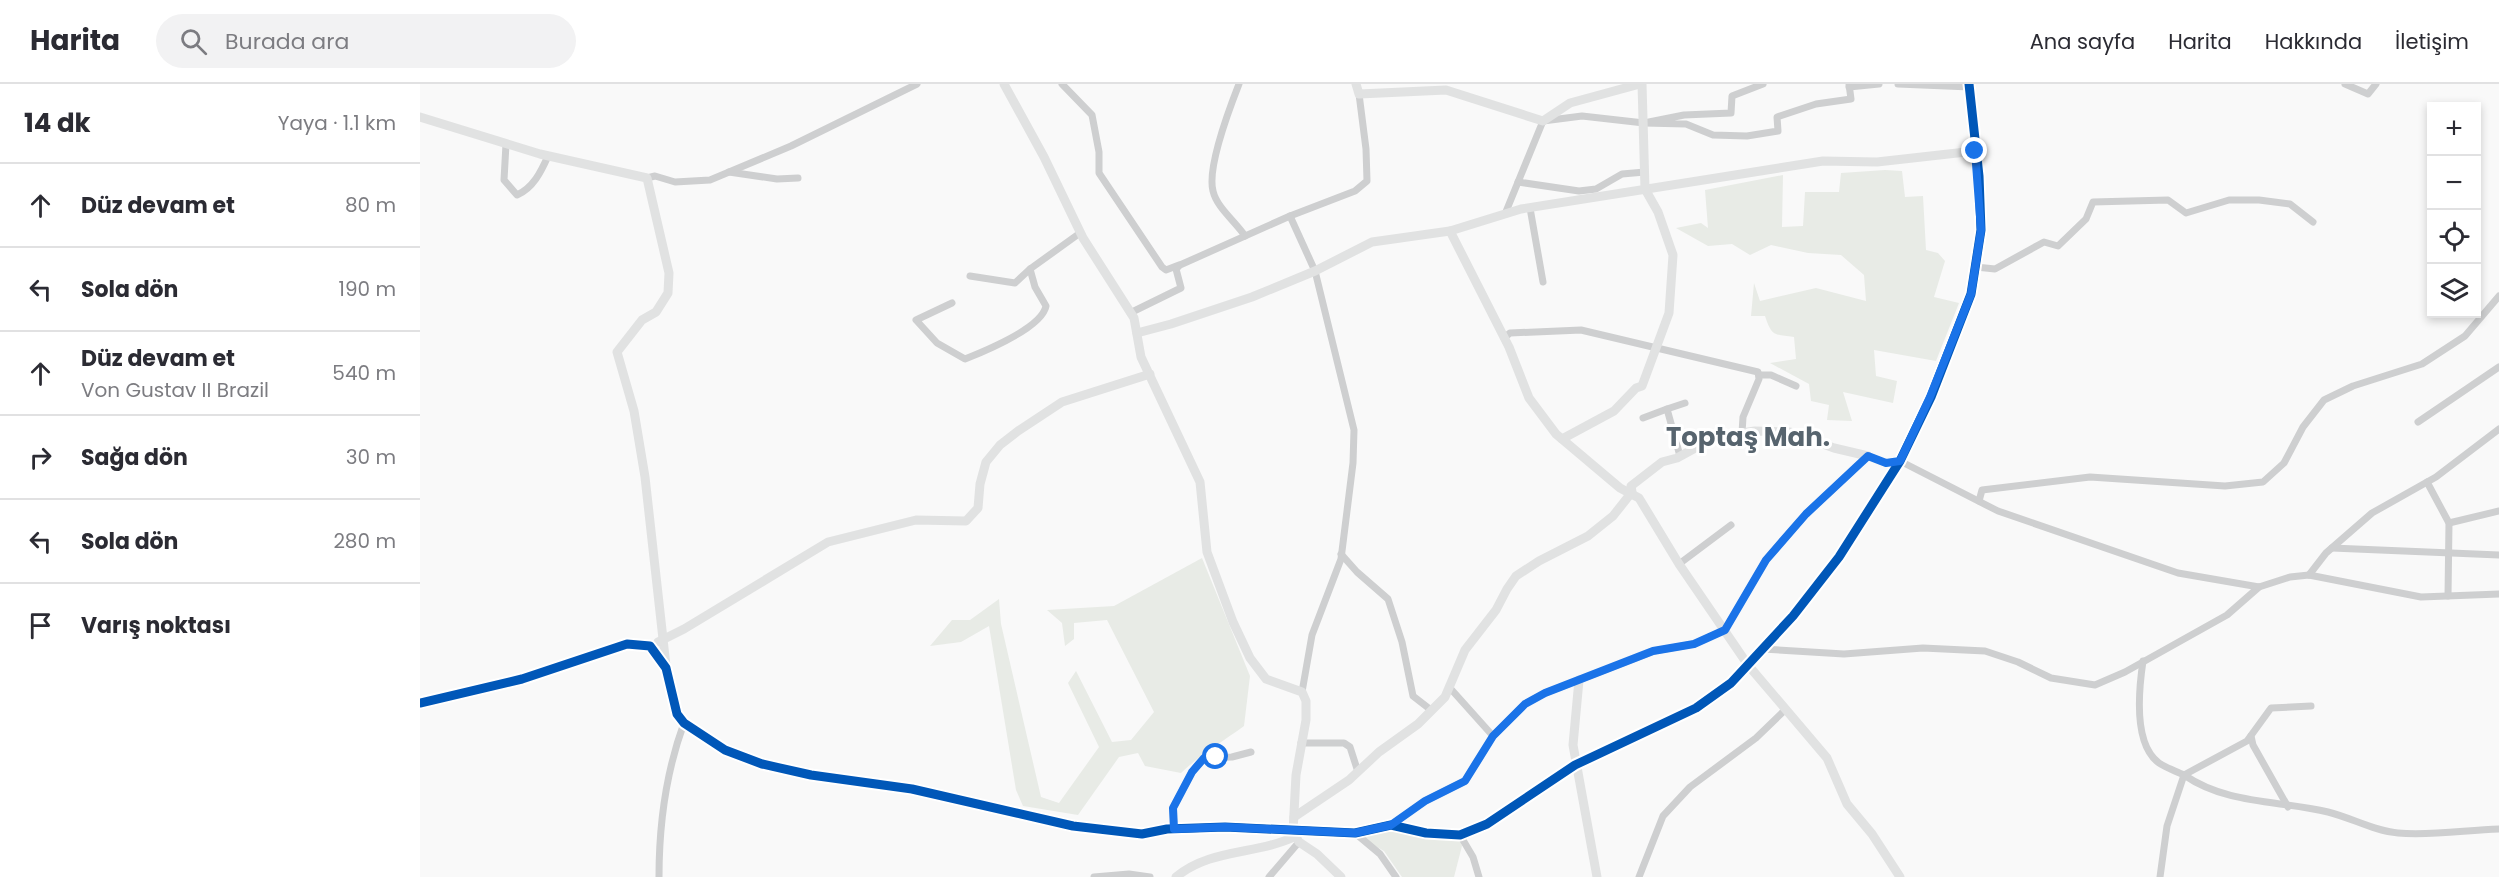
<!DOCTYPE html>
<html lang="tr">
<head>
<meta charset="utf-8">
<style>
	:root { --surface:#fff; --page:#f2f2f3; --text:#2b2b33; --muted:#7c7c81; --line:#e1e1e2 }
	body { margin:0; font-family:Poppins,sans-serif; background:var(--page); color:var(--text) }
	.controls { position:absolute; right:18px; top:18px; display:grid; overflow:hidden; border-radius:0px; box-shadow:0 3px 9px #0003 }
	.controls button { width:54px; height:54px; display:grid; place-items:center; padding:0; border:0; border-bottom:2px solid var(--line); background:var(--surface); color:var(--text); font:30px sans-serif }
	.stop { position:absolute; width:18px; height:18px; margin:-14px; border:4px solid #1a73e8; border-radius:50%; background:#fff }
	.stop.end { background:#1a73e8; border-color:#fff; box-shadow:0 2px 6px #0008 }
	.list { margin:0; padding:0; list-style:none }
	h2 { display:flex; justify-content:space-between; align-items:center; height:78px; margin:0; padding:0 24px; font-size:26px }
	h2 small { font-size:20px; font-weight:400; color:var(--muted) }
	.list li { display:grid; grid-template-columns:39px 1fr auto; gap:18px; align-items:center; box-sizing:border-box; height:84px; padding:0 24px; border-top:2px solid var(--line) }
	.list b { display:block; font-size:22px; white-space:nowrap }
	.list p { margin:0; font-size:20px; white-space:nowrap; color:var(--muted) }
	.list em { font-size:20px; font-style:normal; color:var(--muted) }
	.icon { flex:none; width:33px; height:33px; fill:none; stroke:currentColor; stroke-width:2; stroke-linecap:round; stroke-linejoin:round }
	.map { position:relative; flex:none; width:2079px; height:793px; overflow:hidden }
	header { display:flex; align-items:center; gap:36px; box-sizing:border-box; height:84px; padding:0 30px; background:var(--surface); border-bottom:2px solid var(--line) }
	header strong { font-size:28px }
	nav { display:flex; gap:33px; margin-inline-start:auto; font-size:21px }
	.search { width:420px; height:54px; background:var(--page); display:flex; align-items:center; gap:15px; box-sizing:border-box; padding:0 21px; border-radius:33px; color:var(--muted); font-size:22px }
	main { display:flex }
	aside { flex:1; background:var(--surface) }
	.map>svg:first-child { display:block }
	.green { fill:#e8ebe6 }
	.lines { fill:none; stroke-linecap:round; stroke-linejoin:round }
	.street { stroke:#cecfd0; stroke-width:7 }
	.secondary { stroke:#e1e2e2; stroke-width:9 }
	.cycleway-casing { stroke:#fff; stroke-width:13 }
	.cycleway { stroke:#0057b8; stroke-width:9 }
	.route { stroke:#1a73e8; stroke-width:8 }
	.labels { text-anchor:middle; stroke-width:6; stroke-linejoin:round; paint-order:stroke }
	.district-label { font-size:26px; font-weight:bold; fill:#57646e; stroke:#fff }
</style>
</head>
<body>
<header>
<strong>Harita</strong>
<div class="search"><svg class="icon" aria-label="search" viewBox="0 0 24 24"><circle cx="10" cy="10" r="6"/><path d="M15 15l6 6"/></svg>Burada ara</div>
<nav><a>Ana sayfa</a><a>Harita</a><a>Hakkında</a><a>İletişim</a></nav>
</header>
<main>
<aside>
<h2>14 dk<small>Yaya · 1.1 km</small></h2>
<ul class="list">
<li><svg class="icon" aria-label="ahead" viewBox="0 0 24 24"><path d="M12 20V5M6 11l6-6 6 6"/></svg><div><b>Düz devam et</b></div><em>80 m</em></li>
<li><svg class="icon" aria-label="left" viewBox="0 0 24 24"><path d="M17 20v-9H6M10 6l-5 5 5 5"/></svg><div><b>Sola dön</b></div><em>190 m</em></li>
<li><svg class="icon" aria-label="ahead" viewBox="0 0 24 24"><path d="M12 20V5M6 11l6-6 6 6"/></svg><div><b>Düz devam et</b><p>Von Gustav II Brazil</p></div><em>540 m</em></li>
<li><svg class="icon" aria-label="right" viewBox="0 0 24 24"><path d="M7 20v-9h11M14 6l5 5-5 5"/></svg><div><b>Sağa dön</b></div><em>30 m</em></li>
<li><svg class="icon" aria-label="left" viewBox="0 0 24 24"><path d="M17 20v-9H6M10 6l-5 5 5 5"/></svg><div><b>Sola dön</b></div><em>280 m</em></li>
<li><svg class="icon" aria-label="arrive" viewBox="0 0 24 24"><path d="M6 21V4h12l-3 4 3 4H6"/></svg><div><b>Varış noktası</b></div></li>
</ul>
</aside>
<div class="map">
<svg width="2079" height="793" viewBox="0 0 2079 793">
	<rect width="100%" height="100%" fill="#f9f9f9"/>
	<g class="green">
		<path d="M 1465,86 L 1482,87 L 1485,113 L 1503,112 L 1506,166 L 1518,169 L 1525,177 L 1514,213 L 1539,219 L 1516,277 L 1454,266 L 1456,292 L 1477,297 L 1473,319 L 1423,308 L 1432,337 L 1407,336 L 1409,321 L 1391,317 L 1389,300 L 1350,279 L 1376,275 L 1374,253 C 1354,250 1352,253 1345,232 L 1331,232 L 1334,199 L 1340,217 L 1396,204 L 1446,217 L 1444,191 L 1421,171 L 1388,169 L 1351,161 L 1330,171 L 1312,160 L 1288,162 L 1256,144 L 1281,139 L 1288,144 L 1285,106 L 1363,91 L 1362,143 L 1383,142 L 1385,108 L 1419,108 L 1421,89 Z"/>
		<path d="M 782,474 L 830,592 L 824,642 C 802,658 781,670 761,689 L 725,682 L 718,669 L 699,673 L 658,731 L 603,722 L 596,706 L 569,542 L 541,558 L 510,562 L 532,536 L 550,536 L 579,515 L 581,540 L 621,713 L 639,719 L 679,663 L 648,599 L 656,587 L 692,658 L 711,656 L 734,628 L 687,536 L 654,539 L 654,555 L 645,562 L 642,539 L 627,526 L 694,522 Z"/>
		<path d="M 971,741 L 1040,751 L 1042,762 L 1034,793 L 982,793 L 964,767 L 938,752 Z"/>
	</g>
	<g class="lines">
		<g class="street">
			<path d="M 642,0 L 672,31 L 679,68 L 679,89 L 742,183 L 746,186 L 759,181"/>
			<path d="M 819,0 C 810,23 787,84 793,107 C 797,124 815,137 825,152"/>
			<path d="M 1343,0 L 1312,12 L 1311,29 L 1264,31 L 1224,39 L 1266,40 L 1293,51 L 1327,52 L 1358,47 L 1357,33 L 1396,20 L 1431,15 L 1429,0"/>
			<path d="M 1478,0 L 1550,3"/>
			<path d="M 1925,0 L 1948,10 L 1956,0"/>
			<path d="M 1429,3 L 1459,0"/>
			<path d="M 86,60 L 84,96 L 97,111 C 113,104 121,88 128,72"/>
			<path d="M 309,88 L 357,95 L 378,94"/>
			<path d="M 227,94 L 235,92 L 255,98 L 290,96 L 371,62 L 497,0"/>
			<path d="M 1098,98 L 1159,107 L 1176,105 L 1202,90 L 1225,88"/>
			<path d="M 1110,124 L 1123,198"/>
			<path d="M 1085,130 L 1123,37 L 1162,32 L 1224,39"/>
			<path d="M 870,132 L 935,107 L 947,97 L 946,65 L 939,10"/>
			<path d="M 1556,183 L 1575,185 L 1624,158 L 1638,162 L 1666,135 L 1673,118 L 1748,116 L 1766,129 L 1809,116 L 1839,116 L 1870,120 L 1893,138"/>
			<path d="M 550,192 L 595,199 L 610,185"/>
			<path d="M 532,219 L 496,236 L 517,259 L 545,275 C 565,267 622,244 626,222 L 615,203 L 610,185 L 660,149"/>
			<path d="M 710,229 L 761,204 L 756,185 L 760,181 L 870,132 L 895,187 L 934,346 L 933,379 L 921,475 L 892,551 L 882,608"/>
			<path d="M 1084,254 L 1090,249 L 1161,246 L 1338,288 L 1339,295 L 1323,333 L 1322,349"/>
			<path d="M 1340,291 L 1351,291 L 1376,302"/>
			<path d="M 1223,334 L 1247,325"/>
			<path d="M 1998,338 L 2079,283"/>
			<path d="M 1260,372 L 1247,325 L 1265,319"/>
			<path d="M 2007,398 L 2029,439 L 2028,512"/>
			<path d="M 1559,417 L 1562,406 L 1670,393 L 1805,402 L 1843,398 L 1864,379 L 1883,343 L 1904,316 L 1933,302 L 2002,280 L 2045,252 L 2079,212"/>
			<path d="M 2029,439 L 2079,427"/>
			<path d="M 1912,464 L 2079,471"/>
			<path d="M 921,470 L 937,488 L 968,515 L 982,558 L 993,612 L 1011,626"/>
			<path d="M 1259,480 L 1311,441"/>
			<path d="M 1889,491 L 1906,469 L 1952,429 L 2016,393 L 2079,345"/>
			<path d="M 1342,565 L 1424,570 L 1503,564 L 1565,567 L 1598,578 L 1631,594 L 1675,601 L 1705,588 L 1807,531 L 1839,503"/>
			<path d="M 1723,577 C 1719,604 1713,660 1739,679 C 1746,684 1756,687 1764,691 L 1747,742 L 1740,793"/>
			<path d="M 1030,604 L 1073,652"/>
			<path d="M 1891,622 L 1851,624 L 1827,657 L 1764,691 C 1808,721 1859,716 1908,728 C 1932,734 1954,747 1978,749 C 2011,752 2046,746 2079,745"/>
			<path d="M 1831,652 L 1833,661 L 1868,723"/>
			<path d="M 881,659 L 924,659 L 930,663 L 938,688"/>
			<path d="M 971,741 L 1005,717 L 1045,697 L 1073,652 L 1105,620 L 1125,609 L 1234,567 L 1274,560 L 1305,546 L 1346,476 L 1386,430 L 1448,372 L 1466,379 L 1480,377 L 1578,427 L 1758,489 L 1839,503 L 1870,493 L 1889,491 L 2001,513 L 2079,510"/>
			<path d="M 754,745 L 753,724 L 772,688 L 784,674 L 812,673 L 831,668"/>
			<path d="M 935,749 L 960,770 L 976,793"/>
			<path d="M 1040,751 L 1053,773 L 1059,793"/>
			<path d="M 239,793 C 239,741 246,688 264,639"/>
			<path d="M 674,793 L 709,790 L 730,793"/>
			<path d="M 849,793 L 879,758"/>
			<path d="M 1219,793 L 1243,732 L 1270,703 L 1336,654 L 1366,625"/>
		</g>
		<g class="secondary">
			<path d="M 584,0 L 624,73 L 663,154 L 714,234 L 721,273 L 780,398 L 787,468 L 813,538 L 830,574 L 846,595 L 882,608 L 886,617 L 886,636 L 876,691 L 873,748 L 879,758 L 897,770 L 921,793"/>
			<path d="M 936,0 L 939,10 L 1026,6 L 1123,37 L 1150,19 L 1220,0"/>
			<path d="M 0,33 L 120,70 L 227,94 L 249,189 L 248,209 L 236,228 L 222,236 L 197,268 L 214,327 L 225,393 L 246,582"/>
			<path d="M 1030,147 L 1089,263 L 1109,314 L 1136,350 L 1200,404 L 1219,414 L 1259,480 L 1328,581 L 1407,674 L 1427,720 L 1452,750 L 1480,793"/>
			<path d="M 717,249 L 751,240 L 832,213 L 895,187 L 952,158 L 1030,147 L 1101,125 L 1403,77 L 1457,78 L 1555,67"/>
			<path d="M 1142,355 L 1194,327 L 1216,304 L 1222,302 L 1249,229 L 1253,171 L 1238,128 L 1225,105 L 1222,0"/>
			<path d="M 238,558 L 264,545 L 408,458 L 496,436 L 546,437 L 558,424 L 560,400 L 566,378 L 580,361 L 598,347 L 642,318 L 730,290"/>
			<path d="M 1159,596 L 1153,661 L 1177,793"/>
			<path d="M 0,619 L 102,595 L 207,560 L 230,562 L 246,584 L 257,630 L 264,639 L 305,666 L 342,680 L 391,691 L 492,705 L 653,742 L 722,750 L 747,745 L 805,743 L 935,749 L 971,741 L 1006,749 L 1040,751 L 1067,740 L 1155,681 L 1276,624 L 1311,599 L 1373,532 L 1419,473 L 1480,377 L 1511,313 L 1551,210 L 1561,146 L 1559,92 L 1549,0"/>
			<path d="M 874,733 L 929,696 L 959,668 L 998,640 L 1025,613 L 1045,566 L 1076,526 L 1087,505 L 1096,492 L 1119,477 L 1168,452 L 1193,432 L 1212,408 L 1211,402 L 1242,378 L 1257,374 L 1288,357 L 1301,352 L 1335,347 L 1370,348 L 1414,364 L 1448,372"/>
			<path d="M 756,793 C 791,764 837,771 876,752"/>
		</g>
		<g class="cycleway-casing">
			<path id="cycleway" d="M 0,619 L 102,595 L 207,560 L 230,562 L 246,584 L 257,630 L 264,639 L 305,666 L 342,680 L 391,691 L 492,705 L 653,742 L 722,750 L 747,745 L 805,743 L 935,749 L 971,741 L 1006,749 L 1040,751 L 1067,740 L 1155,681 L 1276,624 L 1311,599 L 1373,532 L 1419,473 L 1480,377 L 1511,313 L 1551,210 L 1561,146 L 1559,92 L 1549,0"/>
		</g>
		<use href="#cycleway" class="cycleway"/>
	</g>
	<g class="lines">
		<path class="route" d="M 796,673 L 784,674 L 772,688 L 753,724 L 754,745 L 805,743 L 935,749 L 971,741 L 1005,717 L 1045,697 L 1073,652 L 1105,620 L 1125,609 L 1233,567 L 1274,560 L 1305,546 L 1346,476 L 1386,430 L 1448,372 L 1466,379 L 1480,377 L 1510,313 L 1551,210 L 1561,146 L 1555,67"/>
	</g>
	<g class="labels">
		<g class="district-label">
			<text x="1328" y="362">Toptaş Mah.</text>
		</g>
	</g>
</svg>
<div class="controls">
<button>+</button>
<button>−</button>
<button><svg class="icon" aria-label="locate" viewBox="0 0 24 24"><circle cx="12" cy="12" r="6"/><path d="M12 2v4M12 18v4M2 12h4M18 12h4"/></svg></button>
<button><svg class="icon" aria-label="layers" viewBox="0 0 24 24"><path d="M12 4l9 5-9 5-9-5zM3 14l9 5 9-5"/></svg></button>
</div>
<div class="stop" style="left:796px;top:673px"></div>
<div class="stop end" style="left:1555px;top:67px"></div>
</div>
</main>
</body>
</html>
